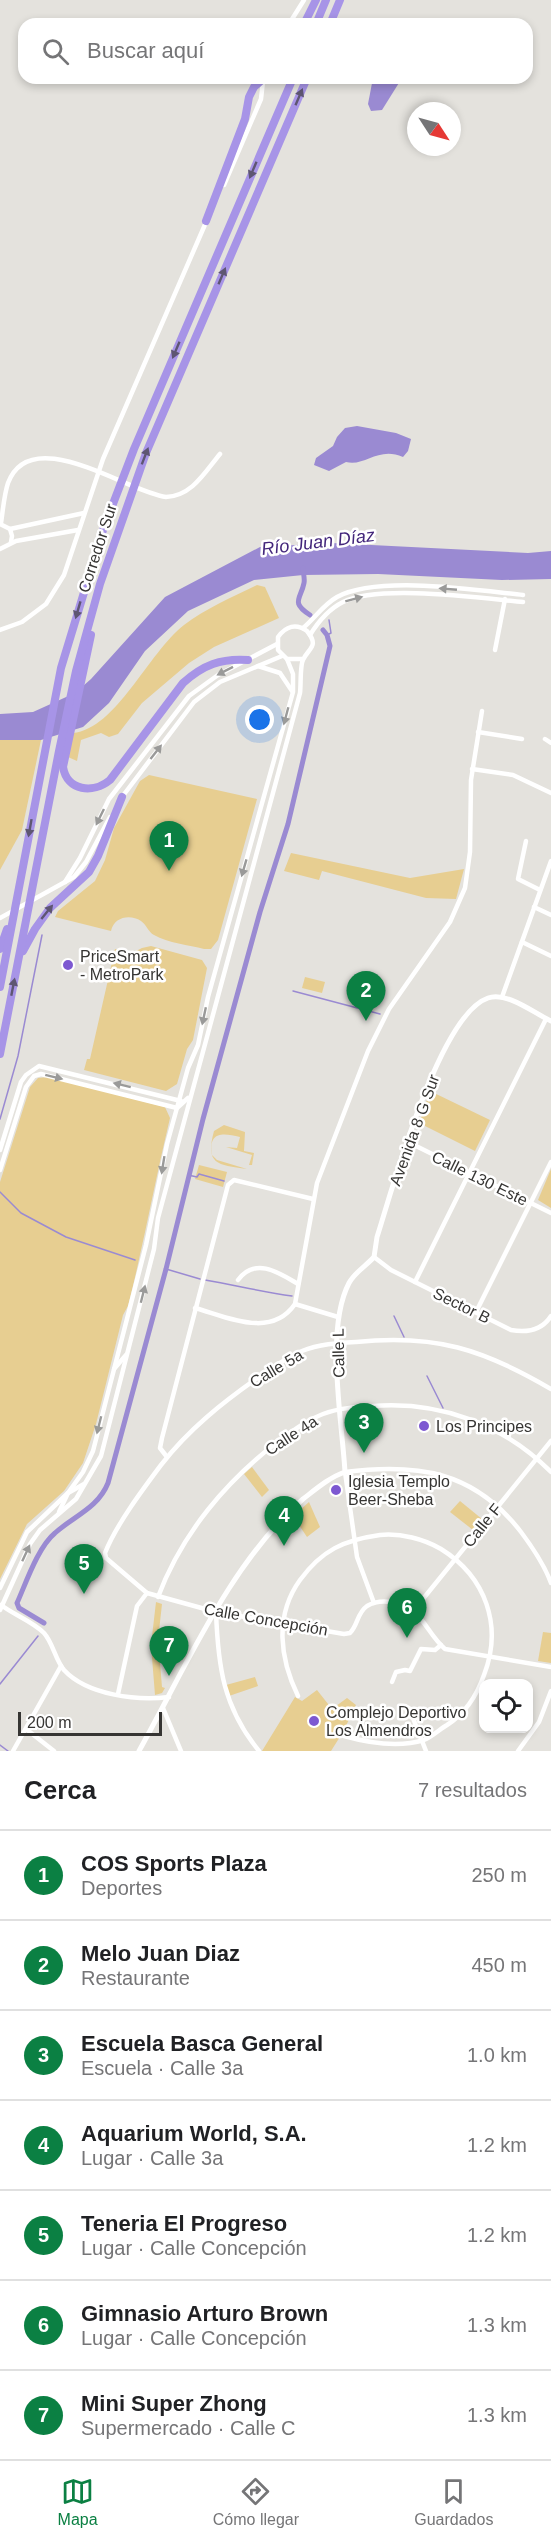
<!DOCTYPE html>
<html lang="es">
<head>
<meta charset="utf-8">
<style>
	:root { --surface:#fff; --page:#f6f6f6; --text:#202124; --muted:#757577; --line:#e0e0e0; --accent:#0b8043 }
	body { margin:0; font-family:Arial,sans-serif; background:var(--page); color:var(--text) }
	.controls { position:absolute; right:18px; bottom:18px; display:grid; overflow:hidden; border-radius:12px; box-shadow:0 3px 9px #0003 }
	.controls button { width:54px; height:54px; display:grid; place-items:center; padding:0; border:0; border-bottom:2px solid var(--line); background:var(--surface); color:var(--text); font:30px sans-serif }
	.compass { position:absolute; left:407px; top:102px; width:54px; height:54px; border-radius:50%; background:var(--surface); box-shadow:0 3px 9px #0003; rotate:126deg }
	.scale { position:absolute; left:18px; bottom:15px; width:144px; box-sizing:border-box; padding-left:6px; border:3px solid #363533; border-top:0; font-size:16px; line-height:21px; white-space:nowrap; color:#363533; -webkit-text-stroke:4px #fff; paint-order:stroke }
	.you { position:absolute; left:260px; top:720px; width:21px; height:21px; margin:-15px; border:4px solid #fff; border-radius:50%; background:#1a73e8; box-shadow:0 0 0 9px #1a73e833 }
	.badge { display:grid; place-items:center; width:39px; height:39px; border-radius:50%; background:var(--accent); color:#fff; font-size:20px; font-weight:700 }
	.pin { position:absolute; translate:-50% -50px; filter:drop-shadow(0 2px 3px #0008) }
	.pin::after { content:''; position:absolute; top:32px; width:21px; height:18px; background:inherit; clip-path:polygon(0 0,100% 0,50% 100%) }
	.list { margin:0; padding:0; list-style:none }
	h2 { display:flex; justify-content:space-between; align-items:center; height:78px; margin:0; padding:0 24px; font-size:26px }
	h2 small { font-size:20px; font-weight:400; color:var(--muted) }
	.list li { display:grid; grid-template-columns:39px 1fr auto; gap:18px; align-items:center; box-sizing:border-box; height:90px; padding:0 24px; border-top:2px solid var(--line) }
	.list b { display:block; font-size:22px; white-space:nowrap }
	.list p { margin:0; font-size:20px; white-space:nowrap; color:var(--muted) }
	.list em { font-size:20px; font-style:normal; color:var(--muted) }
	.icon { flex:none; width:33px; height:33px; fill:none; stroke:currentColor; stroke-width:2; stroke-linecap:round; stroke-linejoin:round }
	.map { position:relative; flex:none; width:551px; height:1751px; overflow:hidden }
	.search { position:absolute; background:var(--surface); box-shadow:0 3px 9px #0003; left:18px; right:18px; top:18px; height:66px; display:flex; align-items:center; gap:15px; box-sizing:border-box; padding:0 21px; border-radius:18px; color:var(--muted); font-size:22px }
	.sheet { height:708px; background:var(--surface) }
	nav { display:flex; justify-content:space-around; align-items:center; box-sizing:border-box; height:84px; border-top:2px solid var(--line); background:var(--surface); font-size:16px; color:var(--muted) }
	nav a { display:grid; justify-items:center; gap:3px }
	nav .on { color:var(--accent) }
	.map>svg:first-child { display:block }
	.green { fill:#e7ce91 }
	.water { fill:#9a8ad2 }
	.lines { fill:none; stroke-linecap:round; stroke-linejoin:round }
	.stream { stroke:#9a8ad2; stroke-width:1.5 }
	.canal { stroke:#9a8ad2; stroke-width:5 }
	.minor { stroke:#fff; stroke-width:4.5 }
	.tertiary { stroke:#fff; stroke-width:5 }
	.motorway { stroke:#a794e7; stroke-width:8 }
	.oneway { fill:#5e5672 }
	.oneway2 { fill:#9a9a99 }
	.poi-dot { fill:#7d58d1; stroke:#fff; stroke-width:2 }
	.labels { text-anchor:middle; stroke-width:5; stroke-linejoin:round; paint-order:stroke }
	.street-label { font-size:16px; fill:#363533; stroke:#fff }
	.poi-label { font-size:16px; fill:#363533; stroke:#fff; text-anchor:start }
	.water-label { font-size:18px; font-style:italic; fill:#43267b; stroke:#fff }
</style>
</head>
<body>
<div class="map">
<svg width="551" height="1751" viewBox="0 0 551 1751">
	<rect width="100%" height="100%" fill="#e4e2dd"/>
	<g class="green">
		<path d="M 257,585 L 265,587 L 279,618 L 214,647 L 189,663 L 142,703 L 118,734 L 109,737 L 101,733 L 81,740 L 77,761 L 68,757 L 73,733 C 116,729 148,653 184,625 C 205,609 232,597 257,585 Z"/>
		<path d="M 19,738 L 41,740 L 22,830 L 0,870 L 0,740 Z"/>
		<path d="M 149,775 L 257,799 L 218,940 L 211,949 L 204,949 C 189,945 168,943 154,935 C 148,932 147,925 141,921 C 130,914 114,917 111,931 L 55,917 L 58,911 L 95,881 L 105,860 L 114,828 L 140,781 Z"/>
		<path d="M 291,853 L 410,878 L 464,869 L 456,899 L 426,898 L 322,871 L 319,880 L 284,871 Z"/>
		<path d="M 151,946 L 202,960 L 207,968 L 193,1040 L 187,1049 L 177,1084 L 166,1091 L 84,1070 L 87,1059 L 90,1059 L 115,949 L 132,953 L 142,948 Z"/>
		<path d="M 305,977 L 325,982 L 322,993 L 302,988 Z"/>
		<path d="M 48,1077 L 165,1107 L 170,1118 C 155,1180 144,1243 128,1306 L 123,1315 L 96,1424 L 83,1463 L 64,1491 L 27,1524 L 0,1579 L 0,1182 L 30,1087 L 38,1078 Z"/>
		<path d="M 430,1091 L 490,1120 L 475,1151 L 419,1123 Z"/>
		<path d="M 224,1125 L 245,1132 L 244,1151 L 254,1153 L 252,1165 L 249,1165 L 252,1155 L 226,1147 L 237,1148 L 240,1137 C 223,1133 208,1131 212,1155 L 217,1160 L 247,1169 C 217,1165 205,1164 214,1131 Z"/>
		<path d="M 199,1165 L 227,1172 L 223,1187 L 195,1179 Z"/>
		<path d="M 551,1169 L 551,1208 L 538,1200 Z"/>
		<path d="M 252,1467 L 269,1490 L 262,1497 L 244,1474 Z"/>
		<path d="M 460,1501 L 482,1519 L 473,1530 L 450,1512 Z"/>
		<path d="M 309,1502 L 320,1527 L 307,1537 L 293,1516 Z"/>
		<path d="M 156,1602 L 162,1604 L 158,1640 L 162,1687 L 165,1688 L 162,1693 L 155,1695 L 151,1645 Z"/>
		<path d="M 543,1632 L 551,1633 L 551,1663 L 538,1661 Z"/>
		<path d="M 255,1677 L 258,1686 L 229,1696 L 226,1685 Z"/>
		<path d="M 317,1690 L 332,1709 L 347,1698 L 356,1705 L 343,1732 L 331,1751 L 262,1751 L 295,1697 L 302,1701 Z"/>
	</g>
	<g class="water">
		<path d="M 373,78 L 402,78 L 382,110 L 371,111 L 368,104 Z"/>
		<path d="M 357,426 L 396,433 L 411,439 L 408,451 L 403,457 C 378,446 365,467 346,462 L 329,471 L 314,465 L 316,458 L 333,446 L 337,437 L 345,428 Z"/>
		<path d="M 332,543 L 528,553 L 551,551 L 551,579 L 502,580 L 378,574 L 303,575 L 254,580 L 188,611 L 145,651 L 109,703 L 83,727 L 41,740 L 0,740 L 0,714 L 33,712 L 75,693 L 91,679 L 165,597 L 260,547 Z"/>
	</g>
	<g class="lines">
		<g class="stream">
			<path d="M 327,635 L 331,633 L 329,620"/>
			<path d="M 293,991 L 380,1014"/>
			<path d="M 0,1119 L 18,1056 L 42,935"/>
			<path d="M 188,1175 L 197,1177 L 199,1174 L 224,1181"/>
			<path d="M 0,1192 L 21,1213 L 66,1237 L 135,1260"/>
			<path d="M 166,1269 L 200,1279"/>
			<path d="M 205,1280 C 235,1285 262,1292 292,1296"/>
			<path d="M 394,1316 L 404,1337"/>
			<path d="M 427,1376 L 443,1408"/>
			<path d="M 0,1684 L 38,1636"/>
			<path d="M 0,1745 L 8,1751"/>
		</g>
		<g class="canal">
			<path d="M 303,568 C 303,572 305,579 304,583 C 301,599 290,602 310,615"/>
			<path d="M 44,1623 L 19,1608 L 17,1603 C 26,1583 38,1547 55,1533 C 74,1516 98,1508 108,1483 L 166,1269 L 203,1119 L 260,912 L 288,824 L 330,646 L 327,635 L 323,630"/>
		</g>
		<g class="minor">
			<path d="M 289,24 L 304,0"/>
			<path d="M 224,185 L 261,99 L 263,81"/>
			<path d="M 1,523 C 3,510 4,495 8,483 C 31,422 127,492 166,497 C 192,496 205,472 220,454"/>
			<path d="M 0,524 L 10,529 L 12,536 L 11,542"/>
			<path d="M 10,529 L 84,513"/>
			<path d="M 0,549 L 16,541 L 78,530"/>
			<path d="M 303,628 C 315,618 323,605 337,597 C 378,575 476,590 523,595"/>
			<path d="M 0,630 L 22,622 L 46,604 L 64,575 L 103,459 L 207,220"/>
			<path d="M 310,635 C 318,622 329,609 343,602 C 379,584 480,598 523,602"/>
			<path d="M 495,650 L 505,599"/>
			<path d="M 258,666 L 280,673 L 292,691"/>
			<path d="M 478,732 L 522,739"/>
			<path d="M 545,739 L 551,743"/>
			<path d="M 472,769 L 513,775 L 551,793"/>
			<path d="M 122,797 L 194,702 L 220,682 L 282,656"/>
			<path d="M 526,841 L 518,879 L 540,890"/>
			<path d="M 65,882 L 80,858 L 109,799 L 189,696 L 218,675 L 277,644"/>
			<path d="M 534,907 L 551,915"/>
			<path d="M 0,918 L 74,877 L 86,862 L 110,817"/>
			<path d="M 522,942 L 551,956"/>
			<path d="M 502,997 L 551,861"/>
			<path d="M 408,1142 L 551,1213"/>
			<path d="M 0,1150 L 21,1082 L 26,1075 L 39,1066 L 181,1101"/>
			<path d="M 0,1170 L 26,1087 L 34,1076 L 41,1074 L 177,1108 L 188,1098"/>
			<path d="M 374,1257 L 391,1270 L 511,1330 C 527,1333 542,1330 551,1316"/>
			<path d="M 238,1280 C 255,1257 278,1272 298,1284"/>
			<path d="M 415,1282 L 546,1019"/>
			<path d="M 295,1304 L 338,1317"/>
			<path d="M 195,1308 C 228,1317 271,1339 295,1304 L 317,1183 L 368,1051 L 389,1009 L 450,922 L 465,888 L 470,852 L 471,780 L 482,711"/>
			<path d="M 476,1312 L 551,1162"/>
			<path d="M 114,1369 L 126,1355"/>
			<path d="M 551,1389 C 483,1349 435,1334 356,1342 C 338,1343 319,1344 302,1351 C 286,1357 273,1368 259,1377 C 222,1403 189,1429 161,1465 C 143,1489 116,1525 105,1553 L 106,1558 L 147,1593 L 216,1612 L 344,1634 L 350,1633 C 358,1625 357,1613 367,1606 C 374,1602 383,1601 390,1602 C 421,1604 425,1632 445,1649 L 551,1667"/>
			<path d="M 167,1457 L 160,1448 L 162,1438 L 228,1185 L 234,1180 L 313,1199"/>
			<path d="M 59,1512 L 68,1493 L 84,1484"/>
			<path d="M 0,1588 L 27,1532 L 68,1493 L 83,1472 L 93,1451 L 146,1245 L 167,1144 L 188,1068 L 198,1045 L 208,997 L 293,692 L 293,674 L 287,659"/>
			<path d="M 158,1597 C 182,1533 227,1480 280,1440 C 294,1430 307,1420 323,1414 C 339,1408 356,1407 373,1406 C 440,1401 503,1424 551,1472"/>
			<path d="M 374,1603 L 357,1557 L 345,1472 C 418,1463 474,1471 521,1532 C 533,1548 544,1564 551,1583"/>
			<path d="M 1,1605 C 14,1615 32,1621 44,1633 C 53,1643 55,1659 64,1670 C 87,1695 137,1701 169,1697"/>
			<path d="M 0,1610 L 30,1544 L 40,1530 L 76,1499 L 101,1456 L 154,1249 L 158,1218 L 300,693 C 301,686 300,665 303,660 C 308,648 320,647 307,631 C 296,623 286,626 278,637 L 278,650 L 287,659 L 303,659"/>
			<path d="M 414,1610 L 551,1441"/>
			<path d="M 216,1612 C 218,1666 223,1707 259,1751"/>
			<path d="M 392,1682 L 396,1672 L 405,1670 L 410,1671 L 421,1649 L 435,1650 L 441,1645"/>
			<path d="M 118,1694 L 137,1606 L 147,1593"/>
			<path d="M 298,1696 C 280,1659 274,1616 300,1580 C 322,1550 344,1540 380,1535 C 401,1533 424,1539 441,1549 C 486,1577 503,1626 484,1675 C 477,1695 466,1713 447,1725 C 440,1729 432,1737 424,1740 C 398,1748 369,1743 344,1736"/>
			<path d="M 163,1708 L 181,1751"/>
			<path d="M 409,1708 L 426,1751"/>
			<path d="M 26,1729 L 54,1751"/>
			<path d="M 13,1751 L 61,1666"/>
			<path d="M 518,1751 L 539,1722 L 551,1691"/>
		</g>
		<path class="tertiary" d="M 139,1751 C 186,1667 230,1563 303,1499 C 316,1489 330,1477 345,1472 C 342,1420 325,1329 349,1283 C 355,1272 366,1266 374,1257 L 377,1237 C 393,1187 439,1015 488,998 C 506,991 534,1013 551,1021"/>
		<g class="motorway">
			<path d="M 304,24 L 316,0"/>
			<path d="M 316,24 L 326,0"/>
			<path d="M 330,24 L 340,0"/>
			<path d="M 206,221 L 245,119 L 249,97 L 254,87 L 264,78"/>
			<path d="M 91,635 L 63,767 C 67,791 93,794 110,780 L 183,683 C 203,665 221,658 248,660"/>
			<path d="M 0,949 L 7,929"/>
			<path d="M 23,951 L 35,929 L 50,908 L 89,872 L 98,856 L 122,797"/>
			<path d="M 0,987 L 61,668 L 103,530 L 134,449 L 293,78"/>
			<path d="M 0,1054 L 59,751 L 76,671 L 100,584 L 146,453 L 307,78"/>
		</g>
	</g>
	<defs><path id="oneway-solid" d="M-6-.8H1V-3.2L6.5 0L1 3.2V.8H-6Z" transform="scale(1.5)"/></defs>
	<g class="oneway">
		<use href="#oneway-solid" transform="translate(299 97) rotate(-67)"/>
		<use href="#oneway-solid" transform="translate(253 170) rotate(113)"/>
		<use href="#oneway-solid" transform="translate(222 276) rotate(-67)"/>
		<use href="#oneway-solid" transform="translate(176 350) rotate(113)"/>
		<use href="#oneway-solid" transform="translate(145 456) rotate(-69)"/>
		<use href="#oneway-solid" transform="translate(78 610) rotate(106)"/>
		<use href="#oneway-solid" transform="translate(30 828) rotate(100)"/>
		<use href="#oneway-solid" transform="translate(47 912) rotate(-51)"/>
		<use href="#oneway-solid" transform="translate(13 987) rotate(-79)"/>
	</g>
	<g class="oneway2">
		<use href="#oneway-solid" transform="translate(448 589) rotate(-175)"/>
		<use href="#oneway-solid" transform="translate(354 599) rotate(-15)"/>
		<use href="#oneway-solid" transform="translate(225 671) rotate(153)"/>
		<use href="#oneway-solid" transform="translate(286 716) rotate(105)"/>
		<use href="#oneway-solid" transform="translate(156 752) rotate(-52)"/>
		<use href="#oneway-solid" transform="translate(100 817) rotate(116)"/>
		<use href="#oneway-solid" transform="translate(244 868) rotate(106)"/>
		<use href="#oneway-solid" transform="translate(204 1016) rotate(102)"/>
		<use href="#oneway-solid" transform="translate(54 1077) rotate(14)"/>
		<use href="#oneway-solid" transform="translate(122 1085) rotate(-166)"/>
		<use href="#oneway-solid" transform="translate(163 1165) rotate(99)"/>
		<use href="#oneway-solid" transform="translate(143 1294) rotate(-76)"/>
		<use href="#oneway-solid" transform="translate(99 1425) rotate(104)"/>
		<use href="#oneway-solid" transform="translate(26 1553) rotate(-65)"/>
	</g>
	<g class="poi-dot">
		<circle cx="68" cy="965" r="6"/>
		<circle cx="424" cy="1426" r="6"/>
		<circle cx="336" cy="1490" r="6"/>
		<circle cx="314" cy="1721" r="6"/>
	</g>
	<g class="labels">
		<g class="street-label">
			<text transform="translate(97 548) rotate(-72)" y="6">Corredor Sur</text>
			<text transform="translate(414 1130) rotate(-70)" y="6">Avenida 8 G Sur</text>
			<text transform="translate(480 1178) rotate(26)" y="6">Calle 130 Este</text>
			<text transform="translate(462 1305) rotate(26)" y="6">Sector B</text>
			<text transform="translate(338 1353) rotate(-91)" y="6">Calle L</text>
			<text transform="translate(276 1368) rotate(-31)" y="6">Calle 5a</text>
			<text transform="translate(291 1435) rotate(-33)" y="6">Calle 4a</text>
			<text transform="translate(482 1525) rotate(-51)" y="6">Calle F</text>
			<text transform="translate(266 1619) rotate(10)" y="6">Calle Concepción</text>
		</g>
		<g class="poi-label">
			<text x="80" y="962">PriceSmart<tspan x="80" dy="18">- MetroPark</tspan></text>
			<text x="436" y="1432">Los Principes</text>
			<text x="348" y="1487">Iglesia Templo<tspan x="348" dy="18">Beer-Sheba</tspan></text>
			<text x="326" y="1718">Complejo Deportivo<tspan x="326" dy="18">Los Almendros</tspan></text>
		</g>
		<g class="water-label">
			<text transform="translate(318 542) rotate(-7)" y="6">Río Juan Díaz</text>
		</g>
	</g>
</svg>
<div class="controls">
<button><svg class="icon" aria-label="locate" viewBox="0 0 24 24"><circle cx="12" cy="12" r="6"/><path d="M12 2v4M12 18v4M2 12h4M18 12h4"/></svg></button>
</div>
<svg class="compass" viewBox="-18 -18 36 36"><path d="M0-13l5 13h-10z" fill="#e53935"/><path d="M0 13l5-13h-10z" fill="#757577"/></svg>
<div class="scale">200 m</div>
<div class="you"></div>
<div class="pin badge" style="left:169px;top:871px">1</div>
<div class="pin badge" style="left:366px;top:1021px">2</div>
<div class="pin badge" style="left:364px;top:1453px">3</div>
<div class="pin badge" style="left:284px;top:1546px">4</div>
<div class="pin badge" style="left:84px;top:1594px">5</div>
<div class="pin badge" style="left:407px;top:1638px">6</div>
<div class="pin badge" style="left:169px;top:1676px">7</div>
<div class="search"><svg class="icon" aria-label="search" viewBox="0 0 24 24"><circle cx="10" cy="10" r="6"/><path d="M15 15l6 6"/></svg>Buscar aquí</div>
</div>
<section class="sheet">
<h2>Cerca<small>7 resultados</small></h2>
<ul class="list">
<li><span class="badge">1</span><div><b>COS Sports Plaza</b><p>Deportes</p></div><em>250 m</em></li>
<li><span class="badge">2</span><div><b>Melo Juan Diaz</b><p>Restaurante</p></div><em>450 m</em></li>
<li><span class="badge">3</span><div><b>Escuela Basca General</b><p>Escuela · Calle 3a</p></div><em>1.0 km</em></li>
<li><span class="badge">4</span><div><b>Aquarium World, S.A.</b><p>Lugar · Calle 3a</p></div><em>1.2 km</em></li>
<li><span class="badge">5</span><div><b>Teneria El Progreso</b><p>Lugar · Calle Concepción</p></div><em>1.2 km</em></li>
<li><span class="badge">6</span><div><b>Gimnasio Arturo Brown</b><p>Lugar · Calle Concepción</p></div><em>1.3 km</em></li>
<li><span class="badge">7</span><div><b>Mini Super Zhong</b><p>Supermercado · Calle C</p></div><em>1.3 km</em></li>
</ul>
</section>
<nav>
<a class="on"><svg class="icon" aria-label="map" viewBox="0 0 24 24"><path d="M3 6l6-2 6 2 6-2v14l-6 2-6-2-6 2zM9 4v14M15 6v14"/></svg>Mapa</a>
<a><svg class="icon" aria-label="directions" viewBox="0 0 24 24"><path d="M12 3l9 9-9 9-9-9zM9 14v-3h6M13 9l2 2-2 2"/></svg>Cómo llegar</a>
<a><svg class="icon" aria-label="saved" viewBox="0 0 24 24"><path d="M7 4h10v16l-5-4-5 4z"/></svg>Guardados</a>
</nav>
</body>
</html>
